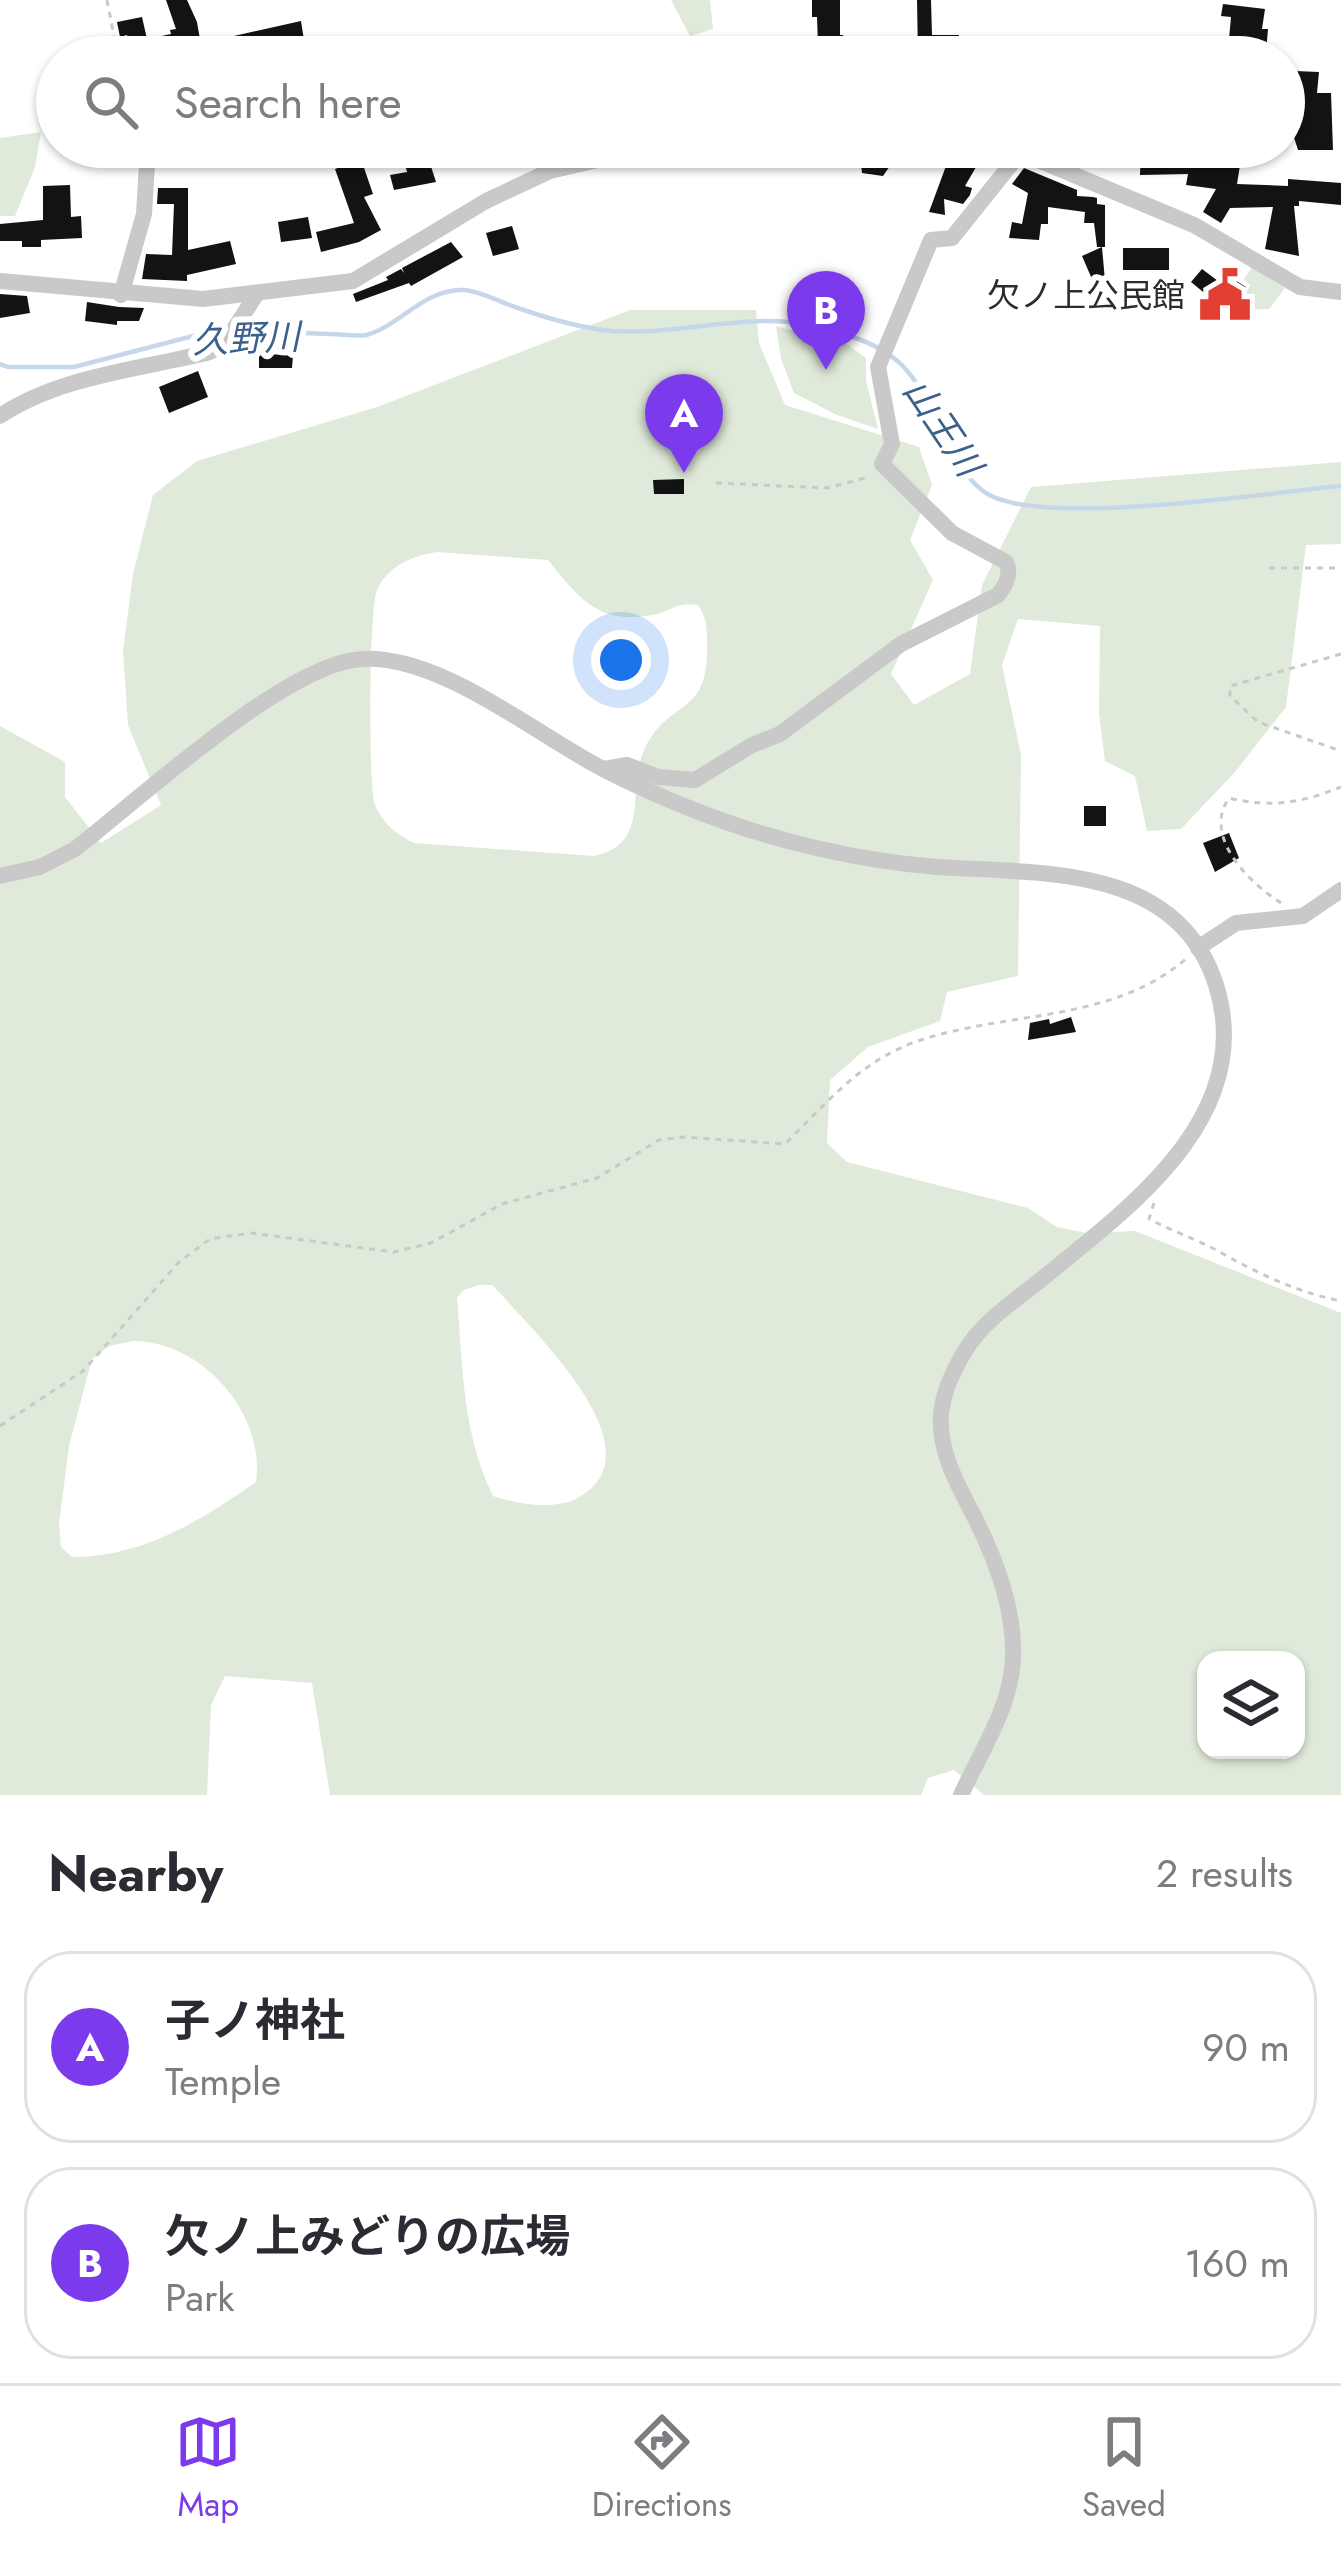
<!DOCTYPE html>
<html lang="en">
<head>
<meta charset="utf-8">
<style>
	:root { --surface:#fff; --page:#f7f7f7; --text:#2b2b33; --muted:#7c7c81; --line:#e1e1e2; --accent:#7c3aed }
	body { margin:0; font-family:Jost,"Noto Sans JP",sans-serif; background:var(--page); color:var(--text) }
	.controls { position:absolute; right:36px; bottom:36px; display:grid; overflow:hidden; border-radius:24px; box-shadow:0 3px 9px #0004 }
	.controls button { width:108px; height:108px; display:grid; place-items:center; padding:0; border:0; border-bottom:3px solid var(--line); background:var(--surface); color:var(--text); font:60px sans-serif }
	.you { position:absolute; left:621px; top:660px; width:42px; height:42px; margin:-30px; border:9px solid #fff; border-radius:50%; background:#1a73e8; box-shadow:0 0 0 18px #1a73e833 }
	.badge { display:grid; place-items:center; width:78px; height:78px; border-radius:50%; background:var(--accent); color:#fff; font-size:39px; font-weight:700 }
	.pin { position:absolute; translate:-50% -99px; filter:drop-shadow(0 3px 6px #0008) }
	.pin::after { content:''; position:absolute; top:63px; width:42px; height:36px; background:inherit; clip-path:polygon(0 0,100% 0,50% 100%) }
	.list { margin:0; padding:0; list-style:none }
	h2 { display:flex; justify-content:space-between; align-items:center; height:156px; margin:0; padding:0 48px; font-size:51px }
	h2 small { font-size:39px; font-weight:400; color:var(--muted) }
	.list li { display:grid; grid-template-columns:78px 1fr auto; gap:36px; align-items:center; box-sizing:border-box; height:192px; margin:0 24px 24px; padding:0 24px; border:3px solid var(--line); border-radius:48px }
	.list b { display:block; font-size:45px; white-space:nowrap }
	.list p { margin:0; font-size:39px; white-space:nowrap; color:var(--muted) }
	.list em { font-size:39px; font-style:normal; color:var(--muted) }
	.icon { flex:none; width:66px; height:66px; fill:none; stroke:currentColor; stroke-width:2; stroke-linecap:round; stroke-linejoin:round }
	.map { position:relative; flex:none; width:1341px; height:1795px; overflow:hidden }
	.search { position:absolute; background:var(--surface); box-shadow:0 3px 9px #0004; left:36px; right:36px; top:36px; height:132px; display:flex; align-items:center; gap:30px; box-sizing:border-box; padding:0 42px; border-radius:66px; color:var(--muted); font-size:45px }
	.sheet { height:588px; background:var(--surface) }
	nav { display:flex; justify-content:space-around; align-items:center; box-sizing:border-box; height:168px; border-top:3px solid var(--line); background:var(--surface); font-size:33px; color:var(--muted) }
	nav a { display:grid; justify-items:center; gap:6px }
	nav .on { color:var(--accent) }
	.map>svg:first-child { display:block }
	.green { fill:#e0eada; fill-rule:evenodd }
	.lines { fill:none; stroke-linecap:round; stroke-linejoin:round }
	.stream { stroke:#c6d7ea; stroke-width:4.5 }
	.building { fill:#131313 }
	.path { stroke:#c9c9c9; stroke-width:3; stroke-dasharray:6 6; stroke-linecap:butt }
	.minor { stroke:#c9c9c9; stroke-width:16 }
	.labels { text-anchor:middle; stroke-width:12; stroke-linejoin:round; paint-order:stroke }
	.poi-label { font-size:33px; fill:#2c2c2c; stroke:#fff; text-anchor:end }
	.water-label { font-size:36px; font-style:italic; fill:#3d618c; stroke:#fff }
</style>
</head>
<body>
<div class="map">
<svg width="1341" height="1795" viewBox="0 0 1341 1795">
	<rect width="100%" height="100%" fill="#fff"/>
	<g class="green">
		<path d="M 671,0 L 710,0 L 713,29 L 690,36 Z"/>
		<path d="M 41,132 L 35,167 L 15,216 L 0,216 L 0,138 Z"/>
		<path d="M 1252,267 L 1285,288 L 1269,309 L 1238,310 L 1250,285 L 1244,279 Z"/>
		<path d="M 630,310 L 756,310 L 759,343 L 785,405 L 919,447 L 932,485 L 910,540 L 933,580 L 891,674 L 914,705 L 970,674 L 982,585 L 1031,487 L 1341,462 L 1341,544 L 1306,545 L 1286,707 L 1235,772 L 1181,829 L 1147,831 L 1135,776 L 1105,761 L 1099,714 L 1100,626 L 1018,619 L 1002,665 L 1021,755 L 1018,976 L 947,992 L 940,1021 L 868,1047 L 830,1080 L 827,1143 L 847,1162 L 1028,1208 L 1057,1227 L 1087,1233 L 1135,1231 L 1341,1313 L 1341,1795 L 984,1795 L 954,1770 L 928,1778 L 921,1795 L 330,1795 L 312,1683 L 225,1676 L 211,1705 L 207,1795 L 0,1795 L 0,726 L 65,762 L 65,797 L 101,843 L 161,805 L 128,725 L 123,651 L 133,574 L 153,495 L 197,461 L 377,407 ZM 437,552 L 548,560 C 580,599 598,625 652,615 C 674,611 672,602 698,605 C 708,620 707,632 707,650 C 707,717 669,699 645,748 C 625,790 653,843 594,856 L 414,843 C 396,834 384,825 375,805 C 368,788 369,608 377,590 C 389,565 412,556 437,552 ZM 479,1285 L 492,1285 L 500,1293 C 534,1333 655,1445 584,1494 C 560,1512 520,1505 493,1496 C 462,1432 463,1368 457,1298 L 464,1290 ZM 133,1341 C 202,1341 266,1414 256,1482 C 200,1521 143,1557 72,1557 L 61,1547 L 59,1524 L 69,1446 L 92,1359 L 109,1346 ZM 1206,1660 L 1296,1660 L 1296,1750 L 1206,1750 Z"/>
		<path d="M 776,326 L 848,345 L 866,358 L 866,381 L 878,429 L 837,415 L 794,393 L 781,359 Z"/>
	</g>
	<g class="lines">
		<g class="stream">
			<path d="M 239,333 C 270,331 299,333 330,334 C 341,334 356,337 366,335 C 399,327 424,288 464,290 C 480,291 500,302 515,307 C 546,318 580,328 612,331 C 686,336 755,308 828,329 C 905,351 912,370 947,440 C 956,459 966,478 983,491 C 1033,530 1271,492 1341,486"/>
			<path d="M 0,364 L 8,367 L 74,367 L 193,336 L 222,334"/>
		</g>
	</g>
	<g class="building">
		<path d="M 166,0 L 187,0 L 197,22 L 201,45 L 207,45 L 208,57 L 170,57 L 170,53 L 132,57 L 127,35 L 120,37 L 117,22 L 142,17 L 147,39 L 171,34 L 170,30 L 176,29 Z"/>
		<path d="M 812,0 L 840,0 L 840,35 L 843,35 L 844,45 L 850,45 L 851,57 L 815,57 L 814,49 L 821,46 L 818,46 L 817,17 L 812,17 Z"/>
		<path d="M 917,0 L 931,0 L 932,35 L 959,35 L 959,50 L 948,50 L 948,57 L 918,57 Z"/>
		<path d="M 1223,4 L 1265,9 L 1262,29 L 1268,29 L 1266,52 L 1228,50 L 1231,17 L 1221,16 Z"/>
		<path d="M 301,21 L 304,40 L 267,45 L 231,57 L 225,38 Z"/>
		<path d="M 1295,71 L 1319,72 L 1317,93 L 1331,93 L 1333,150 L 1298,150 L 1290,125 L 1290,94 L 1294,94 Z"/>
		<path d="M 87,147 L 127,147 L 127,164 L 88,166 Z"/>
		<path d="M 864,147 L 895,147 L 894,160 L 883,176 L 862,173 L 860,155 Z"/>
		<path d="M 953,147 L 969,147 L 982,157 L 965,186 L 972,188 L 970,195 L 963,204 L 944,199 L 945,215 L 929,212 Z"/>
		<path d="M 1141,147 L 1155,147 L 1155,152 L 1191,152 L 1241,159 L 1237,184 L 1288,186 L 1288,179 L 1341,183 L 1341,205 L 1299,201 L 1299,206 L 1294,206 L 1299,256 L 1265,249 L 1273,207 L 1230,208 L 1221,223 L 1203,212 L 1216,189 L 1186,185 L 1188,174 L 1140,175 Z"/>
		<path d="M 428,157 L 436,182 L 394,190 L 390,175 L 407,172 L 405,164 Z"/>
		<path d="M 361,159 L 373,194 L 364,197 L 381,230 L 359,242 L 321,252 L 316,232 L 354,223 L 335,169 Z"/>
		<path d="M 1024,168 L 1077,190 L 1077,196 L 1093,197 L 1097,198 L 1097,204 L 1105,205 L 1105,247 L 1097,247 L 1094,223 L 1084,223 L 1085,212 L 1048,207 L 1048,224 L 1041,224 L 1039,240 L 1009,238 L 1012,222 L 1022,224 L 1028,193 L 1012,184 Z"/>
		<path d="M 70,185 L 71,217 L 81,216 L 82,238 L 41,240 L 41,247 L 22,247 L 22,241 L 0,241 L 0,224 L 43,220 L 43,186 Z"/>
		<path d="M 158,188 L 188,188 L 188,250 L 230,241 L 236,264 L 187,275 L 187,281 L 142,279 L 146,254 L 172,255 L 174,204 L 157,204 Z"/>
		<path d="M 308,217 L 312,238 L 281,242 L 278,222 Z"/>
		<path d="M 512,226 L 519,249 L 493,256 L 486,233 Z"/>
		<path d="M 451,242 L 463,257 L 411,286 L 409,283 L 356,302 L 353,294 L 388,280 L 386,277 L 401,269 L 404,273 L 402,268 Z"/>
		<path d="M 1102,247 L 1105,281 L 1095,286 L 1082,256 Z"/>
		<rect x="1123" y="248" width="46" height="22"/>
		<path d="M 1202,269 L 1218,281 L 1224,273 L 1246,287 L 1226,317 L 1204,303 L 1208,296 L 1191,282 Z"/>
		<path d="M 0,294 L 27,296 L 30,313 L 0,318 Z"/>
		<path d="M 87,302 L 119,307 L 144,308 L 139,321 L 117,321 L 117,325 L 85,321 Z"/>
		<path d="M 259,341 L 271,341 L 271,354 L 293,356 L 292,368 L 259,368 Z"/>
		<path d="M 198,371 L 208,397 L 169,413 L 159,387 Z"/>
		<path d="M 684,479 L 684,494 L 654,494 L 653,480 Z"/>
		<rect x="1084" y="806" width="22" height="20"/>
		<path d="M 1229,833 L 1239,858 L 1215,872 L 1203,843 Z"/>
		<path d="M 1071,1017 L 1076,1032 L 1028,1040 L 1030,1023 L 1049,1019 L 1050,1024 Z"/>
	</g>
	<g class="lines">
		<g class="path">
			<path d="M 107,0 L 118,57"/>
			<path d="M 716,483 L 827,488 L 869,477"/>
			<path d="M 1269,568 L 1341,568"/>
			<path d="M 1341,654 L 1230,686 L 1230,696 L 1258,722 L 1341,751"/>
			<path d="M 1281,903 C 1249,883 1202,836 1229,798 C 1271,808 1301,803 1341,787"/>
			<path d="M 1154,1203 L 1149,1219 C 1172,1231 1196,1239 1218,1251 C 1257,1273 1296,1292 1341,1301"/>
			<path d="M 0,1426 L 83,1371 L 179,1262 L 210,1239 L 251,1233 L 394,1252 L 431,1243 L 502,1204 L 597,1178 L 659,1140 L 683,1137 L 785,1144 C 827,1103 858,1063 915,1042 C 1006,1010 1111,1024 1187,958"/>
		</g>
		<g class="minor">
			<path d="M 1007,147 L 1194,225 L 1300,287 L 1341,292"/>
			<path d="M 0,281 L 203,299 L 353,281 L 486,201 L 550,171 L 654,147"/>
			<path d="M 121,295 L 144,214 L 148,147"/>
			<path d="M 0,416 C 59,376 142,369 210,352 L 225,343 L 256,295"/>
			<path d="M 604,769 L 627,765 L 658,777 L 695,780 L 752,745 L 780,734 L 901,644 L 998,595 C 1006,585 1012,574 1006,562 L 952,533 L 882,464 L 892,444 L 878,367 L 931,240 L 952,238 L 1020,153"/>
			<path d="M 0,876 L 40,867 L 75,849 C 140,799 286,663 362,659 C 442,655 536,735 605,770 C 672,804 742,831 816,848 C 855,857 897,864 938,867 C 1040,874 1177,863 1216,985 C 1258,1118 1126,1210 1038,1282 C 1012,1303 982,1322 965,1351 C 954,1369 943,1393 941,1414 C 938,1452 959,1487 976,1520 C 997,1563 1015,1611 1013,1659 C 1011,1707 980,1753 961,1795"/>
			<path d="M 1198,948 L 1236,923 L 1303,916 L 1341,890"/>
		</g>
	</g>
	<defs>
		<g id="civic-bare" transform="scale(4.14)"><path d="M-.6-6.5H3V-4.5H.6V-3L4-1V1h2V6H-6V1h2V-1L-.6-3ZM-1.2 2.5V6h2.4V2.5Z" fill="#e03f32" stroke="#fff" stroke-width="2.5" paint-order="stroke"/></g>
	</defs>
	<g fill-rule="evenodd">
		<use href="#civic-bare" x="1225" y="295"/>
	</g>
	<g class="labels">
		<g class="poi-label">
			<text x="1185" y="307">欠ノ上公民館</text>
		</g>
		<g class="water-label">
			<text transform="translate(246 338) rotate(-2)" y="13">久野川</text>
			<text transform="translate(943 427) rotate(56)" y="13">山王川</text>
		</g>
	</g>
</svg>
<div class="controls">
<button><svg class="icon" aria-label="layers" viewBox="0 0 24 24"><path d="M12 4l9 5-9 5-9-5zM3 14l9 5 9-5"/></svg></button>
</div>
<div class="you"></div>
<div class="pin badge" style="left:684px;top:473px">A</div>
<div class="pin badge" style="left:826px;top:370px">B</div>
<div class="search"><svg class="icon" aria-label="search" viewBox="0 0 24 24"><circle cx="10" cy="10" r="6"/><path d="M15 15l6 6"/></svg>Search here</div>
</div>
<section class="sheet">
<h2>Nearby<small>2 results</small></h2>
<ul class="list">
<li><span class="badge">A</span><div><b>子ノ神社</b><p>Temple</p></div><em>90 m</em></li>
<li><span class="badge">B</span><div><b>欠ノ上みどりの広場</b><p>Park</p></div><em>160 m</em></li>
</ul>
</section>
<nav>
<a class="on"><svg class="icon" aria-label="map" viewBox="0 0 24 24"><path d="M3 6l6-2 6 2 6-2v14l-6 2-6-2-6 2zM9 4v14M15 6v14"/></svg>Map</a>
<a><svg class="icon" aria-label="directions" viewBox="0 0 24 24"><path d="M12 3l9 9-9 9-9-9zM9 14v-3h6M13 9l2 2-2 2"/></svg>Directions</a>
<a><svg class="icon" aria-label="saved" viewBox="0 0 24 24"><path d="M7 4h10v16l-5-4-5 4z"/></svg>Saved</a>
</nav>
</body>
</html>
